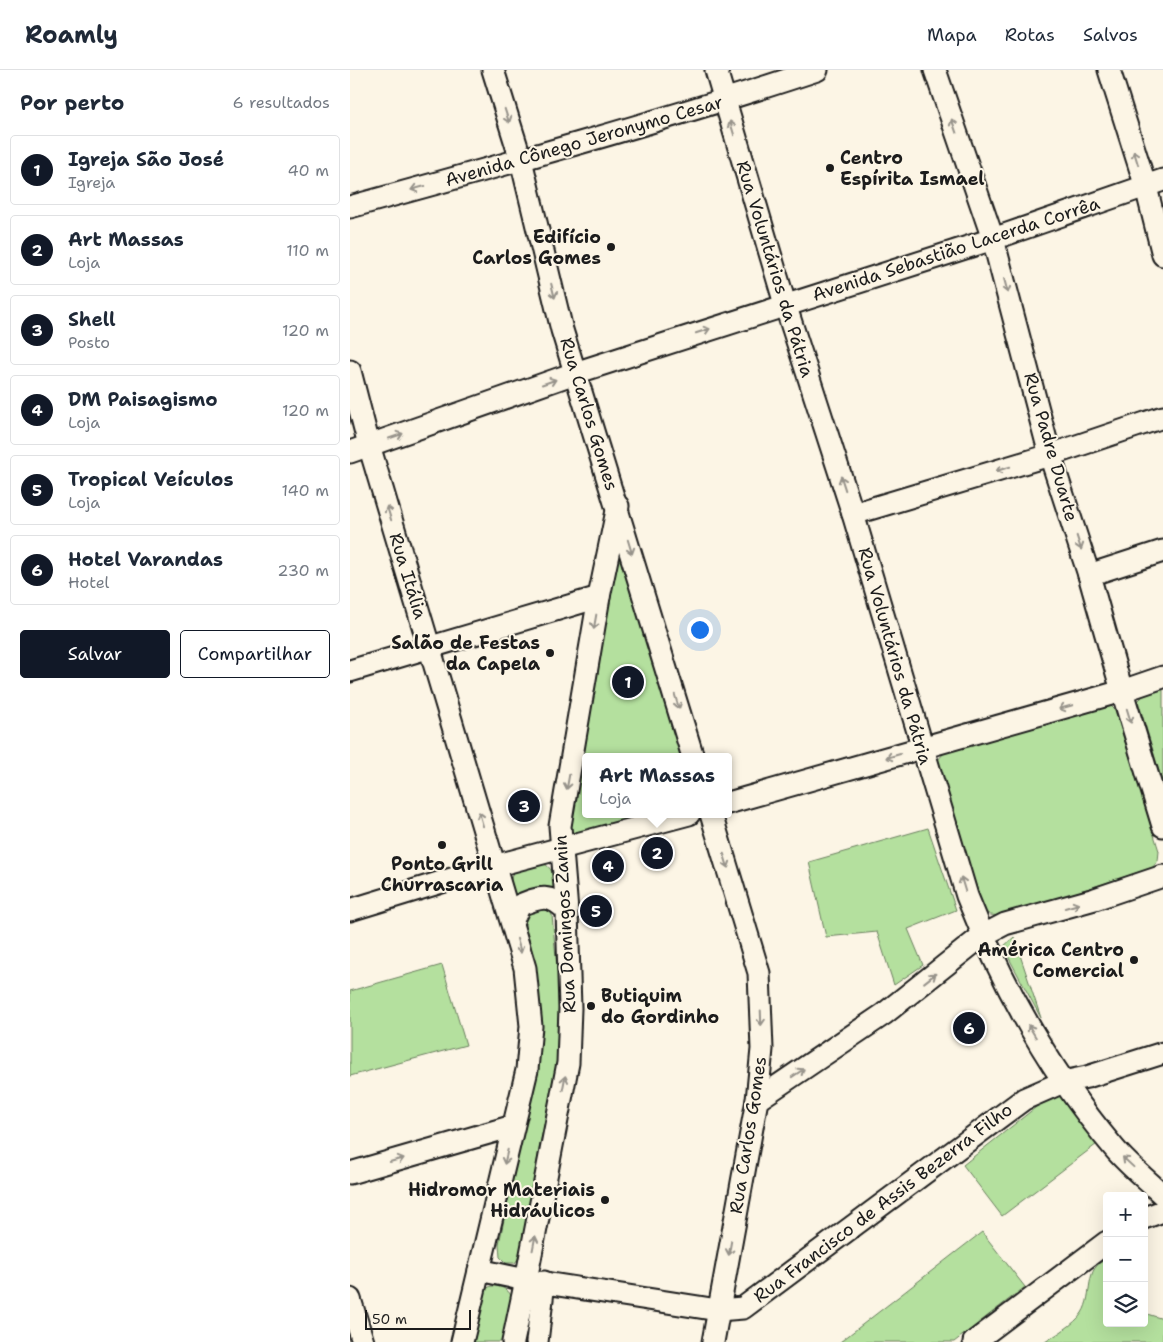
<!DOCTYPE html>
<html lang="pt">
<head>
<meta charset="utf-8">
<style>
	:root { --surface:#fff; --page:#f6f6f7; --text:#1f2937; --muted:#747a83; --line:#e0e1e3; --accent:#111827 }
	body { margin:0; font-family:"Shantell Sans",sans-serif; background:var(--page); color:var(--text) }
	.controls { position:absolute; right:15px; bottom:15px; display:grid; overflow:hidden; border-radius:5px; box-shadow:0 5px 20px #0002 }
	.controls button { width:45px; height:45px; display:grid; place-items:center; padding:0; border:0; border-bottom:1px solid var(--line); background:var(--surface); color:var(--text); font:25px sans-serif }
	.scale { position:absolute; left:15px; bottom:12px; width:106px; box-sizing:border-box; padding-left:5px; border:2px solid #1c1c1c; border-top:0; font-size:14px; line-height:18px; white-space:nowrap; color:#1c1c1c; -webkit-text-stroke:4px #fcf5e5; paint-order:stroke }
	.you { position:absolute; left:349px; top:559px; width:18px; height:18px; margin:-12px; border:4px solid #fff; border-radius:50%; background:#1a73e8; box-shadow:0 0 0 8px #1a73e833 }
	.badge { display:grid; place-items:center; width:32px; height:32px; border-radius:50%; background:var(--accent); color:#fff; font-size:16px; font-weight:700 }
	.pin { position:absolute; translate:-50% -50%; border:2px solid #fff; box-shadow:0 1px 5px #0006 }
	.popup { position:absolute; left:232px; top:683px; width:150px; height:65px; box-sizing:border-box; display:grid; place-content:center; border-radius:5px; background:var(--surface); filter:drop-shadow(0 1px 4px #0005); font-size:16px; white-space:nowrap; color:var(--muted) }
	.popup b { font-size:19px; color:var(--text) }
	.popup::after { content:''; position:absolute; left:50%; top:100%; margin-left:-10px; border:10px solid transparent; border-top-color:var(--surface) }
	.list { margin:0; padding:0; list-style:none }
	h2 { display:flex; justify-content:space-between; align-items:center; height:65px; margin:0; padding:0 20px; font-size:21px }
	h2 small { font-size:16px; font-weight:400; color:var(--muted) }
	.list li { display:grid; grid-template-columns:32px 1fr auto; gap:15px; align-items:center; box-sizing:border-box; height:70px; margin:0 10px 10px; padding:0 10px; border:1px solid var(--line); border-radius:5px }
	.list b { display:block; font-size:19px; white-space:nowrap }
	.list p { margin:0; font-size:16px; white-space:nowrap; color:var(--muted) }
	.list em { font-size:16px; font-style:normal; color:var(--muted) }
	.actions { display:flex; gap:10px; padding:15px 20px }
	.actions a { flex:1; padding:11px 0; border:1px solid var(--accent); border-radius:5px; text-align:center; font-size:18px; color:var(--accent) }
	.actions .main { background:var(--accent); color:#fff }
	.icon { flex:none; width:28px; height:28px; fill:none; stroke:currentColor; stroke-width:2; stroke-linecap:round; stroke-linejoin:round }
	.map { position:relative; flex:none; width:813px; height:1272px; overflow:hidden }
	header { display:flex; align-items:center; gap:30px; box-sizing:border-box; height:70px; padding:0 25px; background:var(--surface); border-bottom:1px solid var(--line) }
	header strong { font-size:24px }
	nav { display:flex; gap:28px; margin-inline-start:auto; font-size:18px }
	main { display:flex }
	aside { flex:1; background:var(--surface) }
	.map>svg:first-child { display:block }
	.green { fill:#b4e09e; stroke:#687e5d }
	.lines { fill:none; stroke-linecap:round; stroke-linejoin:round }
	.minor-casing { stroke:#1c1c1c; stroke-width:25 }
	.minor { stroke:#fcf5e5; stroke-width:21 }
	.oneway { stroke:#97938b }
	.poi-dot { fill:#1c1c1c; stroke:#fcf5e5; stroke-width:2 }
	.labels { text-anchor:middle; stroke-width:4; stroke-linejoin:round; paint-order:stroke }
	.street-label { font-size:18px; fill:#1c1c1c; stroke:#fcf5e5 }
	.poi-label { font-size:18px; font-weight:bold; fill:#1c1c1c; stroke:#fcf5e5; text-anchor:end }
</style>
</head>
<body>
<header>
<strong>Roamly</strong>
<nav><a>Mapa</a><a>Rotas</a><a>Salvos</a></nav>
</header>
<main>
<aside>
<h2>Por perto<small>6 resultados</small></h2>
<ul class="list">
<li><span class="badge">1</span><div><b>Igreja São José</b><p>Igreja</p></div><em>40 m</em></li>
<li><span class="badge">2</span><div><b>Art Massas</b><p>Loja</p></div><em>110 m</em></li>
<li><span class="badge">3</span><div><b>Shell</b><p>Posto</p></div><em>120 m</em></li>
<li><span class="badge">4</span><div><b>DM Paisagismo</b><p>Loja</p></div><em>120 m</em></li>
<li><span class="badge">5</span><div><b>Tropical Veículos</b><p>Loja</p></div><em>140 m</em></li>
<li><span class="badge">6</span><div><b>Hotel Varandas</b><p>Hotel</p></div><em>230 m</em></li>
</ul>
<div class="actions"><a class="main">Salvar</a><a>Compartilhar</a></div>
</aside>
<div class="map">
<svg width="813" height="1272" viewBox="0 0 813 1272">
	<rect width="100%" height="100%" fill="#fcf5e5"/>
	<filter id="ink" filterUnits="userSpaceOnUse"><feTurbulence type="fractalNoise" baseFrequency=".02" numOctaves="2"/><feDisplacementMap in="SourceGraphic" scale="10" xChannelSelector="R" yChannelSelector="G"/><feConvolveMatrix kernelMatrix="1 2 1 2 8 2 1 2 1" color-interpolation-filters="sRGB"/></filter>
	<g filter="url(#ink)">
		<g class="green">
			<path d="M 267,485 L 270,487 L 332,687 L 236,687 L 236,744 L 305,744 L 225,765 L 220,762 L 218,754 Z"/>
			<path d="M 813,619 L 813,714 L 788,631 L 794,625 Z"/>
			<path d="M 753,635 L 760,635 L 765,640 L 809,781 L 808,791 L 802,798 L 653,846 L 640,845 L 632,839 L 587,691 L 594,683 Z"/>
			<path d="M 578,758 L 606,840 L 558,859 L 573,895 L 544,915 L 527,862 L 476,867 L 459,792 Z"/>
			<path d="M 192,793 C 205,798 203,809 204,821 C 186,818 180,818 165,828 L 160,813 L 163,801 Z"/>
			<path d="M 197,837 L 202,845 L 208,909 L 212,940 L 211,990 L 190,1073 L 172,1183 L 165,1193 L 156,1193 L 150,1187 L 149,1174 L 181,1018 L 185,903 L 181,875 L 175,857 L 176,845 L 184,838 Z"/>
			<path d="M 664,867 L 691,948 L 653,877 Z"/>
			<path d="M 92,895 L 116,975 L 0,1006 L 0,921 Z"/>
			<path d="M 707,1025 L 713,1028 L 747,1074 L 652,1146 L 613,1095 L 690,1034 L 702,1026 Z"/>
			<path d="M 632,1162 L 675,1217 L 604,1272 L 490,1272 Z"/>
			<path d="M 757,1189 L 757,1253 L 794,1253 L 794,1243 L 813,1249 L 813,1272 L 695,1272 C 707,1264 724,1255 732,1243 C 744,1224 733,1198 757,1189 Z"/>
			<path d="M 141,1216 C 152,1216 160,1219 163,1231 L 153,1272 L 119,1272 L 134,1220 Z"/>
		</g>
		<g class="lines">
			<g class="minor-casing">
				<g id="minor">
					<path d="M 143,0 L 171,90 L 212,260 L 343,687"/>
					<path d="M 366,0 L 435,234 L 503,444 L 617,826 C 653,917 701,1003 764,1078 C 778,1095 797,1110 813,1125"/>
					<path d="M 585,0 L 643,169 L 700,385 L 739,505 L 772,621 L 813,756"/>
					<path d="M 759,0 L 796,117 L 813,185"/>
					<path d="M 0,137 C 157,94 313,51 467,0"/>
					<path d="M 0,301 L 19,375 L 175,898 L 181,956 L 177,1000 L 112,1272"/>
					<path d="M 0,382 L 225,303 L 643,169 L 813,110"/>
					<path d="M 503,444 L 700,385 L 813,347"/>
					<path d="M 739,505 L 813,481"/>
					<path d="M 0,601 L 249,527"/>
					<path d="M 378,733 L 772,621 L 813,607"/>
					<path d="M 361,744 L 409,903 L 412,979 L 407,1030 L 363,1272"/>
					<path d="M 0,840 L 144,796 L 339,744"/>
					<path d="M 162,852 L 170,835 C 190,827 200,823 217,841"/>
					<path d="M 407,1030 L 534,944 L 632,866 L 655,854 L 745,829 L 813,806"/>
					<path d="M 0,1103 L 163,1056"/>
					<path d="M 794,1148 L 813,1141"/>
					<path d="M 129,1200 L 176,1210 L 368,1240 L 393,1238 L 674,1029 L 713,1012 L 737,1007 L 813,983"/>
					<path d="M 0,1229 L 13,1272"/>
					<path d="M 163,1272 L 176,1210 L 218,993 L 220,938 L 217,841 L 210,756 L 249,527 L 268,436"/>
					<path d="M 187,1272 L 194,1212"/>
					<path d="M 624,1272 L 757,1172"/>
				</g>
			</g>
			<use href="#minor" class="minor"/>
		</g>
		<defs><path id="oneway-shaft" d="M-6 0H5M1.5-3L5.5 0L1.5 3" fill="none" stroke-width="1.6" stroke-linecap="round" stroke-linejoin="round" transform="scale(1.25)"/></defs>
		<g class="oneway">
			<use href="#oneway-shaft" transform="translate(157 46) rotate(72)"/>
			<use href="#oneway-shaft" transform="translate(604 56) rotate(-109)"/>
			<use href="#oneway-shaft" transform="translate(382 58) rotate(-107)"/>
			<use href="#oneway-shaft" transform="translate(786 88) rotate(-107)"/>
			<use href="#oneway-shaft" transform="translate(68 118) rotate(165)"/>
			<use href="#oneway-shaft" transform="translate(656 216) rotate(75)"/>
			<use href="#oneway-shaft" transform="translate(203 221) rotate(76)"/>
			<use href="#oneway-shaft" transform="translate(353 261) rotate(-18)"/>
			<use href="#oneway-shaft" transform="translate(199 312) rotate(-19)"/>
			<use href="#oneway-shaft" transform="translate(46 366) rotate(-19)"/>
			<use href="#oneway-shaft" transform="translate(653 399) rotate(163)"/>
			<use href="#oneway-shaft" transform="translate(493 413) rotate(-108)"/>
			<use href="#oneway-shaft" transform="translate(39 443) rotate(-107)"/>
			<use href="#oneway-shaft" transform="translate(729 473) rotate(72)"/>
			<use href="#oneway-shaft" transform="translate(280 477) rotate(73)"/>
			<use href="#oneway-shaft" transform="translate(245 552) rotate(100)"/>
			<use href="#oneway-shaft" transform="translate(327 632) rotate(73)"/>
			<use href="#oneway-shaft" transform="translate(716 637) rotate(164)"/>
			<use href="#oneway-shaft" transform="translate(779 646) rotate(73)"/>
			<use href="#oneway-shaft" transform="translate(543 686) rotate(164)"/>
			<use href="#oneway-shaft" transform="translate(218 712) rotate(100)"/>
			<use href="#oneway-shaft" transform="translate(131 749) rotate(-106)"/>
			<use href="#oneway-shaft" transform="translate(376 791) rotate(73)"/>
			<use href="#oneway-shaft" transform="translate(613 814) rotate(-107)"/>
			<use href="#oneway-shaft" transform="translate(722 836) rotate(-16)"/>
			<use href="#oneway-shaft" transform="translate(169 876) rotate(74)"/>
			<use href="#oneway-shaft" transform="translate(580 908) rotate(-38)"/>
			<use href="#oneway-shaft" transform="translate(411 948) rotate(88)"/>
			<use href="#oneway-shaft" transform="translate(682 961) rotate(-121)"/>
			<use href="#oneway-shaft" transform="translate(448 1003) rotate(-34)"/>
			<use href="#oneway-shaft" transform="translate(214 1013) rotate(-79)"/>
			<use href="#oneway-shaft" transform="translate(156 1087) rotate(103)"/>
			<use href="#oneway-shaft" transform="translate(47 1090) rotate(-16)"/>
			<use href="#oneway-shaft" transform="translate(778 1092) rotate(-137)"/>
			<use href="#oneway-shaft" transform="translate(184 1173) rotate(-79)"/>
			<use href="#oneway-shaft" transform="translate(380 1178) rotate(100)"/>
		</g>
	</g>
	<g class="poi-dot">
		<circle cx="480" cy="98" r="5"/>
		<circle cx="261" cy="177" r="5"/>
		<circle cx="200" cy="583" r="5"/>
		<circle cx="92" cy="775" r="5"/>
		<circle cx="784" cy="890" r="5"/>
		<circle cx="241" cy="936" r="5"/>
		<circle cx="255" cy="1130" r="5"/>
	</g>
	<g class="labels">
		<g class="street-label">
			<text transform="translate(234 71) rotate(-16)" y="6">Avenida Cônego Jeronymo Cesar</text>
			<text transform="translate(606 179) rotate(-18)" y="6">Avenida Sebastião Lacerda Corrêa</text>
			<text transform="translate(425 199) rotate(73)" y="6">Rua Voluntários da Pátria</text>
			<text transform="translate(239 344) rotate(73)" y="6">Rua Carlos Gomes</text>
			<text transform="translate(701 377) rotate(74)" y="6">Rua Padre Duarte</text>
			<text transform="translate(58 506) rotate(73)" y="6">Rua Itália</text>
			<text transform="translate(545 586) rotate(74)" y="6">Rua Voluntários da Pátria</text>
			<text transform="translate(215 854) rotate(-93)" y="6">Rua Domingos Zanin</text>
			<text transform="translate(398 1065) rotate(-81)" y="6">Rua Carlos Gomes</text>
			<text transform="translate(533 1133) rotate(-37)" y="6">Rua Francisco de Assis Bezerra Filho</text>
		</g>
		<g class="poi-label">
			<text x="490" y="94" text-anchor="start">Centro<tspan x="490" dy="21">Espírita Ismael</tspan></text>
			<text x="251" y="173">Edifício<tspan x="251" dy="21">Carlos Gomes</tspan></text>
			<text x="190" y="579">Salão de Festas<tspan x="190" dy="21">da Capela</tspan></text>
			<text x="92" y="800" text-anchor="middle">Ponto Grill<tspan x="92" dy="21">Churrascaria</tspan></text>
			<text x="774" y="886">América Centro<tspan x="774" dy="21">Comercial</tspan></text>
			<text x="251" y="932" text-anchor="start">Butiquim<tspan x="251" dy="21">do Gordinho</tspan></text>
			<text x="245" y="1126">Hidromor Materiais<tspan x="245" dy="21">Hidráulicos</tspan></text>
		</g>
	</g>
</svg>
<div class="controls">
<button>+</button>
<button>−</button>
<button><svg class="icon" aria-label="layers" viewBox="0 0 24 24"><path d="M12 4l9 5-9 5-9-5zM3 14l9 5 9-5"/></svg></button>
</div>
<div class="scale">50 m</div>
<div class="you"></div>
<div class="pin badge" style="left:278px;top:612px">1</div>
<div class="pin badge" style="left:307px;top:783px">2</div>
<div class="popup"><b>Art Massas</b>Loja</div>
<div class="pin badge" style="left:174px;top:736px">3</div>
<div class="pin badge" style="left:258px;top:796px">4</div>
<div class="pin badge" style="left:246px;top:841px">5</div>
<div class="pin badge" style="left:619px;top:958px">6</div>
</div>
</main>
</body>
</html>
